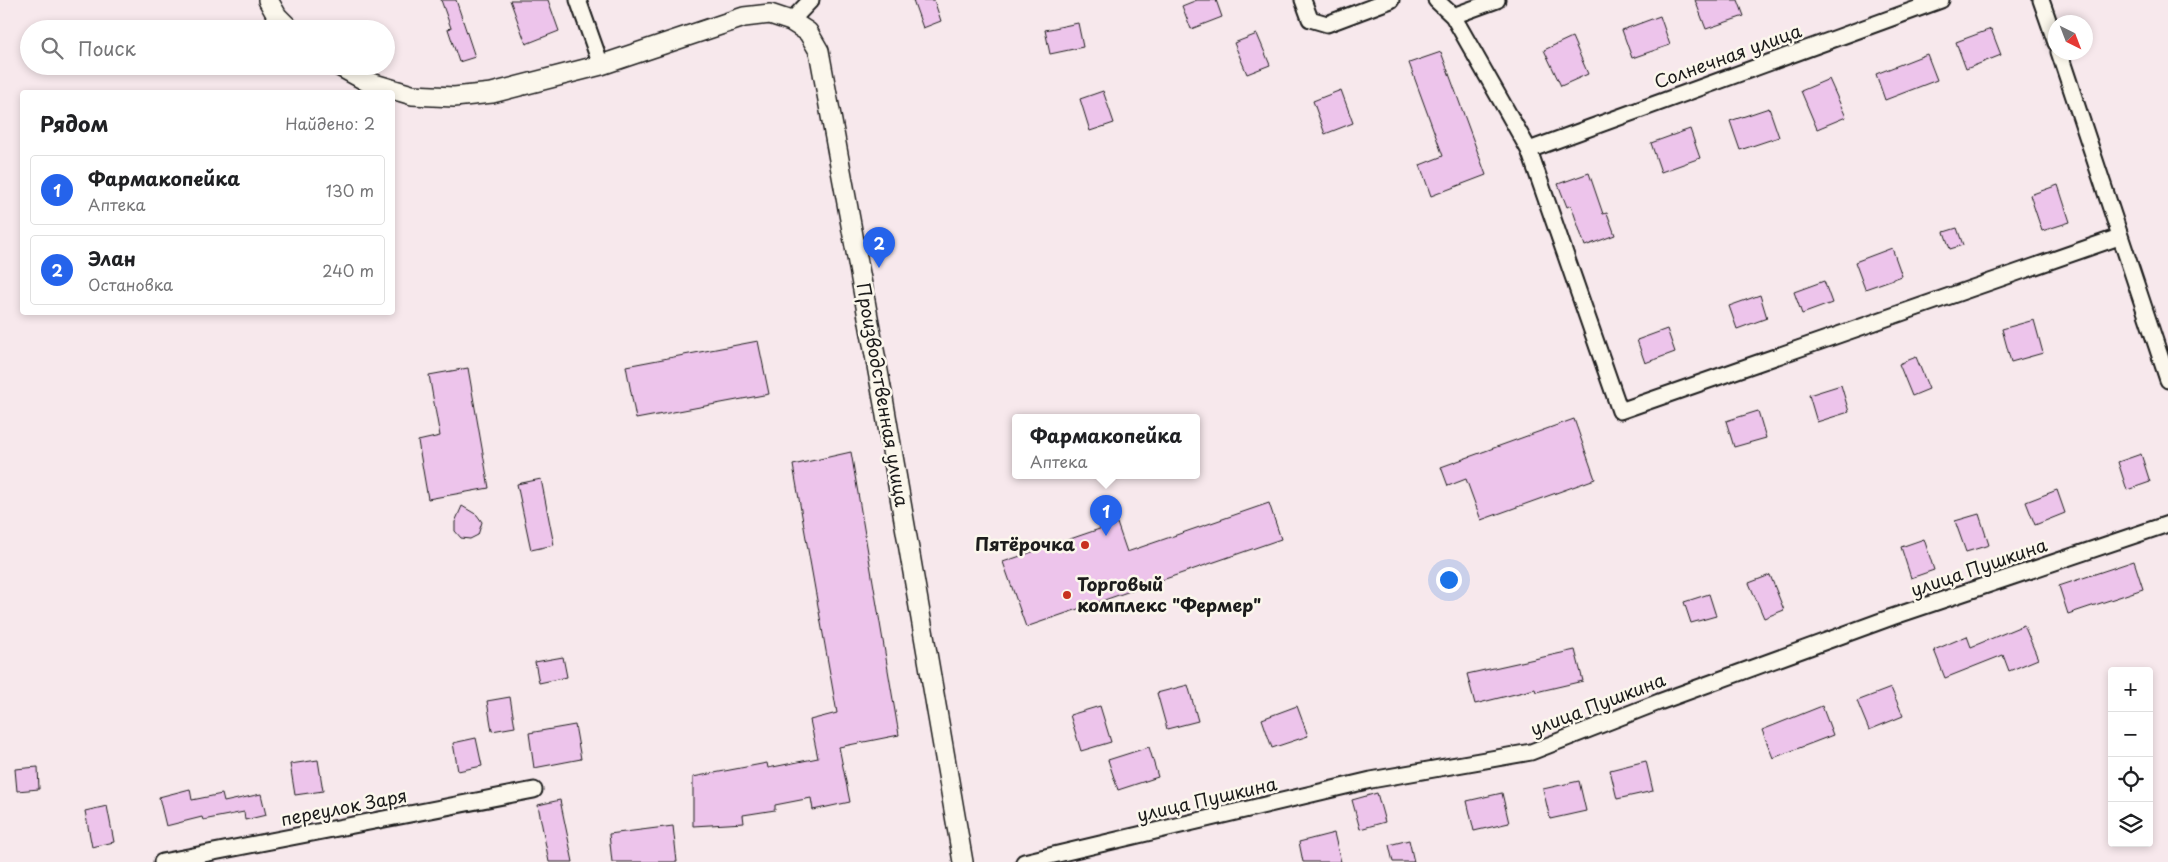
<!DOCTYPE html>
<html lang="ru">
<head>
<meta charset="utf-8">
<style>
	:root { --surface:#fff; --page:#f2f2f2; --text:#202124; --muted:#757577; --line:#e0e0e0; --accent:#2563eb }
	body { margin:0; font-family:"Playpen Sans",sans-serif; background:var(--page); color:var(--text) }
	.controls { position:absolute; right:15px; bottom:15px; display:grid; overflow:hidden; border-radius:5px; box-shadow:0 2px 8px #0003 }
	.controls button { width:45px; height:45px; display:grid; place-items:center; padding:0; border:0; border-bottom:1px solid var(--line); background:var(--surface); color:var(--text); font:25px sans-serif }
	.compass { position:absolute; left:2048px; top:15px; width:45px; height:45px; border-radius:50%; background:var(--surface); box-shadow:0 2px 8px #0003; rotate:138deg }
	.you { position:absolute; left:1448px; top:579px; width:18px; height:18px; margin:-12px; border:4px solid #fff; border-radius:50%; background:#1a73e8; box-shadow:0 0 0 8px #1a73e833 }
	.badge { display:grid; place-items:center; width:32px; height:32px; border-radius:50%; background:var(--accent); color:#fff; font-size:16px; font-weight:700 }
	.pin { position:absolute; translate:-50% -41px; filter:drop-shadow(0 1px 2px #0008) }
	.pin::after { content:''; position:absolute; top:26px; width:18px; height:15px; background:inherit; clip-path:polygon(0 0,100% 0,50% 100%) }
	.popup { position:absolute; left:1012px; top:414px; width:188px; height:65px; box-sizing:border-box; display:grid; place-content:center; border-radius:5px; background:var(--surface); filter:drop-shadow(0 1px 4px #0005); font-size:16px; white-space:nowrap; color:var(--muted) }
	.popup b { font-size:19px; color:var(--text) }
	.popup::after { content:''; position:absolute; left:50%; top:100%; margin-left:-10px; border:10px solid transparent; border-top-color:var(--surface) }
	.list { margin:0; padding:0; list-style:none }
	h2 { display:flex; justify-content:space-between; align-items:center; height:65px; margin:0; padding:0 20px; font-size:21px }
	h2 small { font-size:16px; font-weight:400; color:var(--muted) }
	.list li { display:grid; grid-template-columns:32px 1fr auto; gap:15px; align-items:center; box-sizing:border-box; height:70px; margin:0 10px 10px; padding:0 10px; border:1px solid var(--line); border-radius:5px }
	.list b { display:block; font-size:19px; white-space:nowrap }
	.list p { margin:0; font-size:16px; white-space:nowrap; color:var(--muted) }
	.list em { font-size:16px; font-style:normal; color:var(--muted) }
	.icon { flex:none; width:28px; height:28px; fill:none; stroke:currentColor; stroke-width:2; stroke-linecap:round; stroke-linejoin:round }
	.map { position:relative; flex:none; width:2168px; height:862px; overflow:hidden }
	.search { position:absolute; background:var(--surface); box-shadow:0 2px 8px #0003; left:20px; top:20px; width:375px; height:55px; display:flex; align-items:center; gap:12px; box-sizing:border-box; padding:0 18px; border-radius:28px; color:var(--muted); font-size:19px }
	.panel { position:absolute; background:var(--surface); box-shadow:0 2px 8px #0003; left:20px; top:90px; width:375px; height:225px; border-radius:5px }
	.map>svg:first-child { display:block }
	.building { fill:#edc4eb; stroke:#1c1c1c }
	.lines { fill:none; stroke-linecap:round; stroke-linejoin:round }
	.minor-casing { stroke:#1c1c1c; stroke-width:19 }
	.tertiary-casing { stroke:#1c1c1c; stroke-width:22 }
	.minor { stroke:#fbf7ec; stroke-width:15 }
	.tertiary { stroke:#fbf7ec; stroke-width:19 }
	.poi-dot { fill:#c8321e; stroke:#fbf7ec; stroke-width:2 }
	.labels { text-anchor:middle; stroke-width:5; stroke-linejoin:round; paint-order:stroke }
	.street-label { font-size:18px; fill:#1c1c1c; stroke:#fbf7ec }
	.poi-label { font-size:18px; font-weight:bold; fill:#1c1c1c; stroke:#fbf7ec; text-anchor:end }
</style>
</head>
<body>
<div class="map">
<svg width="2168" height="862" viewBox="0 0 2168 862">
	<rect width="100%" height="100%" fill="#f7e8ec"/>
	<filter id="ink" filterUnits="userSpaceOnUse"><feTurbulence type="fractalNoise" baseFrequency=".02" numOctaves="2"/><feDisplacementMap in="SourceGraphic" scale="10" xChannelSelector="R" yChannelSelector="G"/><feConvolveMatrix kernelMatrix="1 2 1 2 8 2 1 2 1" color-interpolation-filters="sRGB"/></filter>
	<g filter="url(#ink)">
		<g class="building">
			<path d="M 441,0 L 456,0 L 475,57 L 459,62 L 448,29 L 451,28 Z"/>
			<path d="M 510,0 L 548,0 L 559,31 L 526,44 Z"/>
			<path d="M 913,0 L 934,0 L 941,21 L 923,28 Z"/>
			<path d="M 1197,0 L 1216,0 L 1222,17 L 1191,29 L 1182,6 Z"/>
			<path d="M 1695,0 L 1738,0 L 1744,16 L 1706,29 Z"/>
			<path d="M 1660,16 L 1670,45 L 1632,58 L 1622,30 Z"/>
			<path d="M 1078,23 L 1083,47 L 1050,54 L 1045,30 Z"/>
			<path d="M 1991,29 L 2001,55 L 1966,69 L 1956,42 Z"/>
			<path d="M 1257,34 L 1270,65 L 1247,74 L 1234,43 Z"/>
			<path d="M 1572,37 L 1588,74 L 1561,86 L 1544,50 Z"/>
			<path d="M 1441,52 L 1486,175 L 1431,196 L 1420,165 L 1443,156 L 1409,63 Z"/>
			<path d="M 1927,54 L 1937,80 L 1885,100 L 1876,74 Z"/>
			<path d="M 1829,79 L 1846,117 L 1817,129 L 1801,91 Z"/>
			<path d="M 1341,90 L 1353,123 L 1325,134 L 1313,101 Z"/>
			<path d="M 1103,91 L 1114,123 L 1090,131 L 1080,99 Z"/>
			<path d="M 1769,108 L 1779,137 L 1740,150 L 1730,121 Z"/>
			<path d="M 1690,129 L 1700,158 L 1661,172 L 1651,143 Z"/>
			<path d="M 1589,173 L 1603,214 L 1607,213 L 1615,235 L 1585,246 L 1571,205 L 1567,207 L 1558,184 Z"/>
			<path d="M 2058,185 L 2070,222 L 2042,231 L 2030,195 Z"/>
			<path d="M 1957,228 L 1963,245 L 1950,249 L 1944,232 Z"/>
			<path d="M 1892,248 L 1902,276 L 1865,289 L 1855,262 Z"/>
			<path d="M 1824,281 L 1832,303 L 1802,314 L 1794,292 Z"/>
			<path d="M 1760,295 L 1767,318 L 1737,329 L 1729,306 Z"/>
			<path d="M 2034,320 L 2043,353 L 2011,362 L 2002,329 Z"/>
			<path d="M 1667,329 L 1675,352 L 1645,363 L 1637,340 Z"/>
			<path d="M 758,341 L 769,394 L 636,419 L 626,366 Z"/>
			<path d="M 1916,357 L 1929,389 L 1912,396 L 1899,364 Z"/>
			<path d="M 468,368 L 489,488 L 428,499 L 418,441 L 440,436 L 429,375 Z"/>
			<path d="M 1841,385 L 1849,412 L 1817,422 L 1809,395 Z"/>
			<path d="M 1758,411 L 1766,438 L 1734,447 L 1726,421 Z"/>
			<path d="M 1574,419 L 1595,479 L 1481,520 L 1466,479 L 1448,486 L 1441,467 Z"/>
			<path d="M 851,452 L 899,735 L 839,747 L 850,802 L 813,810 L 811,798 L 775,805 L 775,810 L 743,815 L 744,823 L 693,826 L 693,777 L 767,763 L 768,768 L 818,758 L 810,720 L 837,713 L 793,465 Z"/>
			<path d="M 2141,454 L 2150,482 L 2127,490 L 2118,462 Z"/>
			<path d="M 541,479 L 554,545 L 531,550 L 517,484 Z"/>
			<path d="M 2057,490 L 2065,513 L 2035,525 L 2026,502 Z"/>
			<path d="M 1269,503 L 1281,539 L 1026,627 L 1003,562 L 1117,523 L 1127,552 Z"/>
			<path d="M 462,506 L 477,515 L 482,522 L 478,535 L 470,539 L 461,538 L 455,531 L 455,522 Z"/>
			<path d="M 1979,514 L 1989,545 L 1966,552 L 1955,521 Z"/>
			<path d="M 1924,539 L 1934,570 L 1911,578 L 1901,547 Z"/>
			<path d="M 2134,561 L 2143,589 L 2068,614 L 2059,586 Z"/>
			<path d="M 1770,575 L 1784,610 L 1764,618 L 1749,583 Z"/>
			<path d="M 1709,594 L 1716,616 L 1691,623 L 1684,602 Z"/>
			<path d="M 2024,625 L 2038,659 L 2009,671 L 2003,655 L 1945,678 L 1934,650 L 1967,636 L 1971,647 Z"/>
			<path d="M 1575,650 L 1583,681 L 1536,692 L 1535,689 L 1475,704 L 1467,674 Z"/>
			<path d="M 563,657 L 567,677 L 539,683 L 535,662 Z"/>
			<path d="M 1188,685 L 1198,721 L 1167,729 L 1157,693 Z"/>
			<path d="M 1891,688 L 1903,716 L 1869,730 L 1857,701 Z"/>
			<path d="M 510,697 L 515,727 L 492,731 L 487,701 Z"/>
			<path d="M 1100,706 L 1111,742 L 1081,751 L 1070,715 Z"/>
			<path d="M 1297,706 L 1308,736 L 1272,748 L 1262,719 Z"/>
			<path d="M 1822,706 L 1833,735 L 1773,758 L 1762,730 Z"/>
			<path d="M 575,725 L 581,759 L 534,768 L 529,733 Z"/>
			<path d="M 476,738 L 482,766 L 458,771 L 453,743 Z"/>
			<path d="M 1149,747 L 1158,777 L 1118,790 L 1108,760 Z"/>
			<path d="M 318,760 L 323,791 L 295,795 L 290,764 Z"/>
			<path d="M 1646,761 L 1653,791 L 1617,799 L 1610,770 Z"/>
			<path d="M 38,767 L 39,789 L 17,791 L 15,769 Z"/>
			<path d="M 1579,781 L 1586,811 L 1550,819 L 1543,789 Z"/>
			<path d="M 190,789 L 192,800 L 222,794 L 224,802 L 261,794 L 266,815 L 245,820 L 244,812 L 203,820 L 202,817 L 166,826 L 159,797 Z"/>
			<path d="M 1377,793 L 1385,822 L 1360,829 L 1352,800 Z"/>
			<path d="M 1502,793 L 1509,823 L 1474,831 L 1467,801 Z"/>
			<path d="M 560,800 L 573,862 L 549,862 L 538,805 Z"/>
			<path d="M 107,806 L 114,842 L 92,847 L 85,811 Z"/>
			<path d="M 673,826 L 677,862 L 612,862 L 609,834 Z"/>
			<path d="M 1334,833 L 1341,862 L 1303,862 L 1299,842 Z"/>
			<path d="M 1409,840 L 1414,862 L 1393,862 L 1389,845 Z"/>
		</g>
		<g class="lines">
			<g class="minor-casing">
				<g id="minor">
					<path d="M 578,0 L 601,65"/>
					<path d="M 1303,0 L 1310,19 L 1327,24 L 1391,0"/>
					<path d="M 1436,0 L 1453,16 L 1529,150 L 1620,411 L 2119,237"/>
					<path d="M 2041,0 L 2056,43"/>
					<path d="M 1453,16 L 1497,0"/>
					<path d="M 791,21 L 811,0"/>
					<path d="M 2059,52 L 2168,380"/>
					<path d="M 1529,150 L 1941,0"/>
					<path d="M 162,862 L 534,790"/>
					<path d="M 1024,862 L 1371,780 L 1531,752 L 1659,702 L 1892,617 L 2168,524"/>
				</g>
			</g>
			<g class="tertiary-casing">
				<g id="tertiary">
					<path d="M 268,0 L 277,16 L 290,29"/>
					<path d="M 339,66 L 368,82 L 412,95 L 454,97 L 492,93 L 601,65 L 744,17 L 770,14 L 791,21 L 808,32 L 819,51 L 884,404 L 963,862"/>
				</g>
			</g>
			<use href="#minor" class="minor"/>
			<use href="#tertiary" class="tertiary"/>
		</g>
	</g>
	<g class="poi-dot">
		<circle cx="1085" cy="545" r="5"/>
		<circle cx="1067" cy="595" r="5"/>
	</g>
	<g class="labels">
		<g class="street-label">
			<text transform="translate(1728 57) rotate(-20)" y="6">Солнечная улица</text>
			<text transform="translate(882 395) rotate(80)" y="6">Производственная улица</text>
			<text transform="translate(1979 568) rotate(-19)" y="6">улица Пушкина</text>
			<text transform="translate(1598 705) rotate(-21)" y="6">улица Пушкина</text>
			<text transform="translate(1207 800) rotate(-13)" y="6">улица Пушкина</text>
			<text transform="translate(344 808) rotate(-11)" y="6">переулок Заря</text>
		</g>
		<g class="poi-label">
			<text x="1075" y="551">Пятёрочка</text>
			<text x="1077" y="591" text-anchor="start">Торговый<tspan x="1077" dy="21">комплекс "Фермер"</tspan></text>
		</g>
	</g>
</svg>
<div class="controls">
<button>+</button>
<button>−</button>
<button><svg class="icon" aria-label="locate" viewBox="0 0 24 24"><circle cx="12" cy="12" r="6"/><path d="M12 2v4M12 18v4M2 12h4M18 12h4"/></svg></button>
<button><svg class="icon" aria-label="layers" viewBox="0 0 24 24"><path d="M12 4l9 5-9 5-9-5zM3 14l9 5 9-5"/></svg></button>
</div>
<svg class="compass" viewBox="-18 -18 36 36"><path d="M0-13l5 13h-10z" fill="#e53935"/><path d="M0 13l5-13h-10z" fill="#757577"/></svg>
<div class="you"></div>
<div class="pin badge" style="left:1106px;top:536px">1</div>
<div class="popup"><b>Фармакопейка</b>Аптека</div>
<div class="pin badge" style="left:879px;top:268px">2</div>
<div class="search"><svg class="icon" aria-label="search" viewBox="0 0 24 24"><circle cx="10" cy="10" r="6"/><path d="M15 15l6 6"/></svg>Поиск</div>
<section class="panel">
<h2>Рядом<small>Найдено: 2</small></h2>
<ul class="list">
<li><span class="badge">1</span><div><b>Фармакопейка</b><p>Аптека</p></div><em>130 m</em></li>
<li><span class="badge">2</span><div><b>Элан</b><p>Остановка</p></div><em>240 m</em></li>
</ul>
</section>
</div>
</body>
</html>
